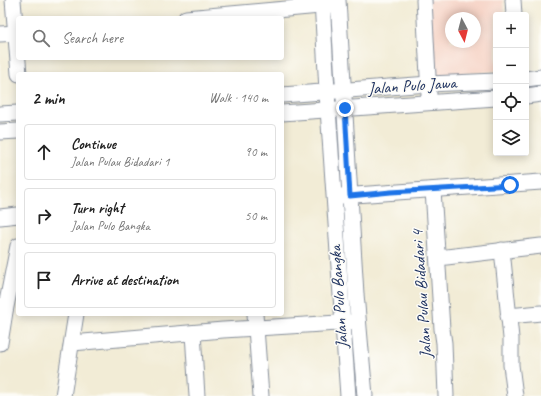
<!DOCTYPE html>
<html lang="en">
<head>
<meta charset="utf-8">
<style>
	:root { --surface:#fff; --page:#f2f2f2; --text:#222; --muted:#767676; --line:#e0e0e0 }
	body { margin:0; font-family:Caveat,sans-serif; background:var(--page); color:var(--text) }
	.controls { position:absolute; right:12px; top:12px; display:grid; overflow:hidden; border-radius:4px; box-shadow:0 2px 10px #0003 }
	.controls button { width:36px; height:36px; display:grid; place-items:center; padding:0; border:0; border-bottom:1px solid var(--line); background:var(--surface); color:var(--text); font:20px sans-serif }
	.compass { position:absolute; left:445px; top:12px; width:36px; height:36px; border-radius:50%; background:var(--surface); box-shadow:0 2px 10px #0003; rotate:173deg }
	.stop { position:absolute; width:12px; height:12px; margin:-9px; border:3px solid #1a73e8; border-radius:50%; background:#fff }
	.stop.end { background:#1a73e8; border-color:#fff; box-shadow:0 1px 4px #0008 }
	.list { margin:0; padding:0; list-style:none }
	h2 { display:flex; justify-content:space-between; align-items:center; height:52px; margin:0; padding:0 16px; font-size:17px }
	h2 small { font-size:13px; font-weight:400; color:var(--muted) }
	.list li { display:grid; grid-template-columns:26px 1fr auto; gap:12px; align-items:center; box-sizing:border-box; height:56px; margin:0 8px 8px; padding:0 8px; border:1px solid var(--line); border-radius:4px }
	.list b { display:block; font-size:15px; white-space:nowrap }
	.list p { margin:0; font-size:13px; white-space:nowrap; color:var(--muted) }
	.list em { font-size:13px; font-style:normal; color:var(--muted) }
	.icon { flex:none; width:22px; height:22px; fill:none; stroke:currentColor; stroke-width:2; stroke-linecap:round; stroke-linejoin:round }
	.map { position:relative; flex:none; width:541px; height:396px; overflow:hidden }
	.search { position:absolute; background:var(--surface); box-shadow:0 2px 10px #0003; left:16px; top:16px; width:268px; height:44px; display:flex; align-items:center; gap:10px; box-sizing:border-box; padding:0 14px; border-radius:4px; color:var(--muted); font-size:15px }
	.panel { position:absolute; background:var(--surface); box-shadow:0 2px 10px #0003; left:16px; top:72px; width:268px; height:244px; border-radius:4px }
	.map>svg:first-child { display:block }
	.built { fill:#f6d2c4; fill-rule:evenodd }
	.lines { fill:none; stroke-linecap:round; stroke-linejoin:round }
	.minor-casing { stroke:#868e9a; stroke-width:17 }
	.minor { stroke:#fff; stroke-width:15 }
	.route { stroke:#1a73e8; stroke-width:5 }
	.labels { text-anchor:middle; stroke-width:3; stroke-linejoin:round; paint-order:stroke }
	.street-label { font-size:17px; fill:#1b2f5e; stroke:#fdfcf7 }
</style>
</head>
<body>
<div class="map">
<svg width="541" height="396" viewBox="0 0 541 396">
	<rect width="100%" height="100%" fill="#fdfcf7"/>
	<filter id="ink" filterUnits="userSpaceOnUse"><feTurbulence type="fractalNoise" baseFrequency=".025" numOctaves="2"/><feDisplacementMap in="SourceGraphic" scale="8" xChannelSelector="R" yChannelSelector="G"/><feConvolveMatrix kernelMatrix="1 2 1 2 8 2 1 2 1" color-interpolation-filters="sRGB"/></filter>
	<filter id="wash" filterUnits="userSpaceOnUse"><feTurbulence type="fractalNoise" baseFrequency=".012" numOctaves="4" result="noise"/><feDisplacementMap in="SourceGraphic" scale="16" xChannelSelector="R" yChannelSelector="G"/><feGaussianBlur stdDeviation="0.9" result="paint"/><feColorMatrix in="noise" values="0 0 0 0 0 0 0 0 0 0 0 0 0 0 0 0 0 1.4 0 .05"/><feComposite in="paint" operator="in"/></filter>
	<g filter="url(#wash)">
		<rect width="100%" height="100%" fill="#f2ecd6"/>
		<path class="built" d="M 428,0 L 503,0 L 504,15 L 496,15 L 496,71 L 435,76 ZM 451,18 L 475,18 L 475,42 L 451,42 Z"/>
	</g>
	<g filter="url(#ink)">
		<g class="lines">
			<g class="minor-casing">
				<g id="minor">
					<path d="M 13,0 L 19,74"/>
					<path d="M 322,0 L 328,109 L 348,396"/>
					<path d="M 338,0 L 356,294 L 365,396"/>
					<path d="M 424,0 L 429,95"/>
					<path d="M 513,0 L 514,15"/>
					<path d="M 186,18 L 331,5"/>
					<path d="M 0,34 L 18,33"/>
					<path d="M 526,79 L 541,77"/>
					<path d="M 282,95 L 429,84 L 496,81"/>
					<path d="M 526,96 L 541,94"/>
					<path d="M 282,113 L 496,98"/>
					<path d="M 0,114 L 18,113"/>
					<path d="M 0,132 L 18,131"/>
					<path d="M 433,190 L 442,329 L 444,343 L 446,396"/>
					<path d="M 341,196 L 541,182"/>
					<path d="M 0,217 L 18,215"/>
					<path d="M 502,250 L 511,338 L 511,365 L 515,396"/>
					<path d="M 438,258 L 541,246"/>
					<path d="M 255,314 L 261,396"/>
					<path d="M 508,316 L 541,313"/>
					<path d="M 193,333 L 197,396"/>
					<path d="M 0,343 L 5,312 L 18,246"/>
					<path d="M 72,343 L 223,330 L 354,322"/>
					<path d="M 63,396 L 76,314"/>
				</g>
			</g>
			<use href="#minor" class="minor"/>
		</g>
	</g>
	<g class="lines" filter="url(#ink)">
		<path class="route" d="M 345,108 L 350,196 L 391,192 L 510,185"/>
	</g>
	<g class="labels">
		<g class="street-label">
			<text transform="translate(412 85) rotate(-4)" y="6">Jalan Pulo Jawa</text>
			<text transform="translate(421 294) rotate(-94)" y="6">Jalan Pulau Bidadari 4</text>
			<text transform="translate(338 297) rotate(-94)" y="6">Jalan Pulo Bangka</text>
		</g>
	</g>
</svg>
<div class="controls">
<button>+</button>
<button>−</button>
<button><svg class="icon" aria-label="locate" viewBox="0 0 24 24"><circle cx="12" cy="12" r="6"/><path d="M12 2v4M12 18v4M2 12h4M18 12h4"/></svg></button>
<button><svg class="icon" aria-label="layers" viewBox="0 0 24 24"><path d="M12 4l9 5-9 5-9-5zM3 14l9 5 9-5"/></svg></button>
</div>
<svg class="compass" viewBox="-18 -18 36 36"><path d="M0-13l5 13h-10z" fill="#e53935"/><path d="M0 13l5-13h-10z" fill="#767676"/></svg>
<div class="stop" style="left:510px;top:185px"></div>
<div class="stop end" style="left:345px;top:108px"></div>
<div class="search"><svg class="icon" aria-label="search" viewBox="0 0 24 24"><circle cx="10" cy="10" r="6"/><path d="M15 15l6 6"/></svg>Search here</div>
<section class="panel">
<h2>2 min<small>Walk · 140 m</small></h2>
<ul class="list">
<li><svg class="icon" aria-label="ahead" viewBox="0 0 24 24"><path d="M12 20V5M6 11l6-6 6 6"/></svg><div><b>Continue</b><p>Jalan Pulau Bidadari 1</p></div><em>90 m</em></li>
<li><svg class="icon" aria-label="right" viewBox="0 0 24 24"><path d="M7 20v-9h11M14 6l5 5-5 5"/></svg><div><b>Turn right</b><p>Jalan Pulo Bangka</p></div><em>50 m</em></li>
<li><svg class="icon" aria-label="arrive" viewBox="0 0 24 24"><path d="M6 21V4h12l-3 4 3 4H6"/></svg><div><b>Arrive at destination</b></div></li>
</ul>
</section>
</div>
</body>
</html>
